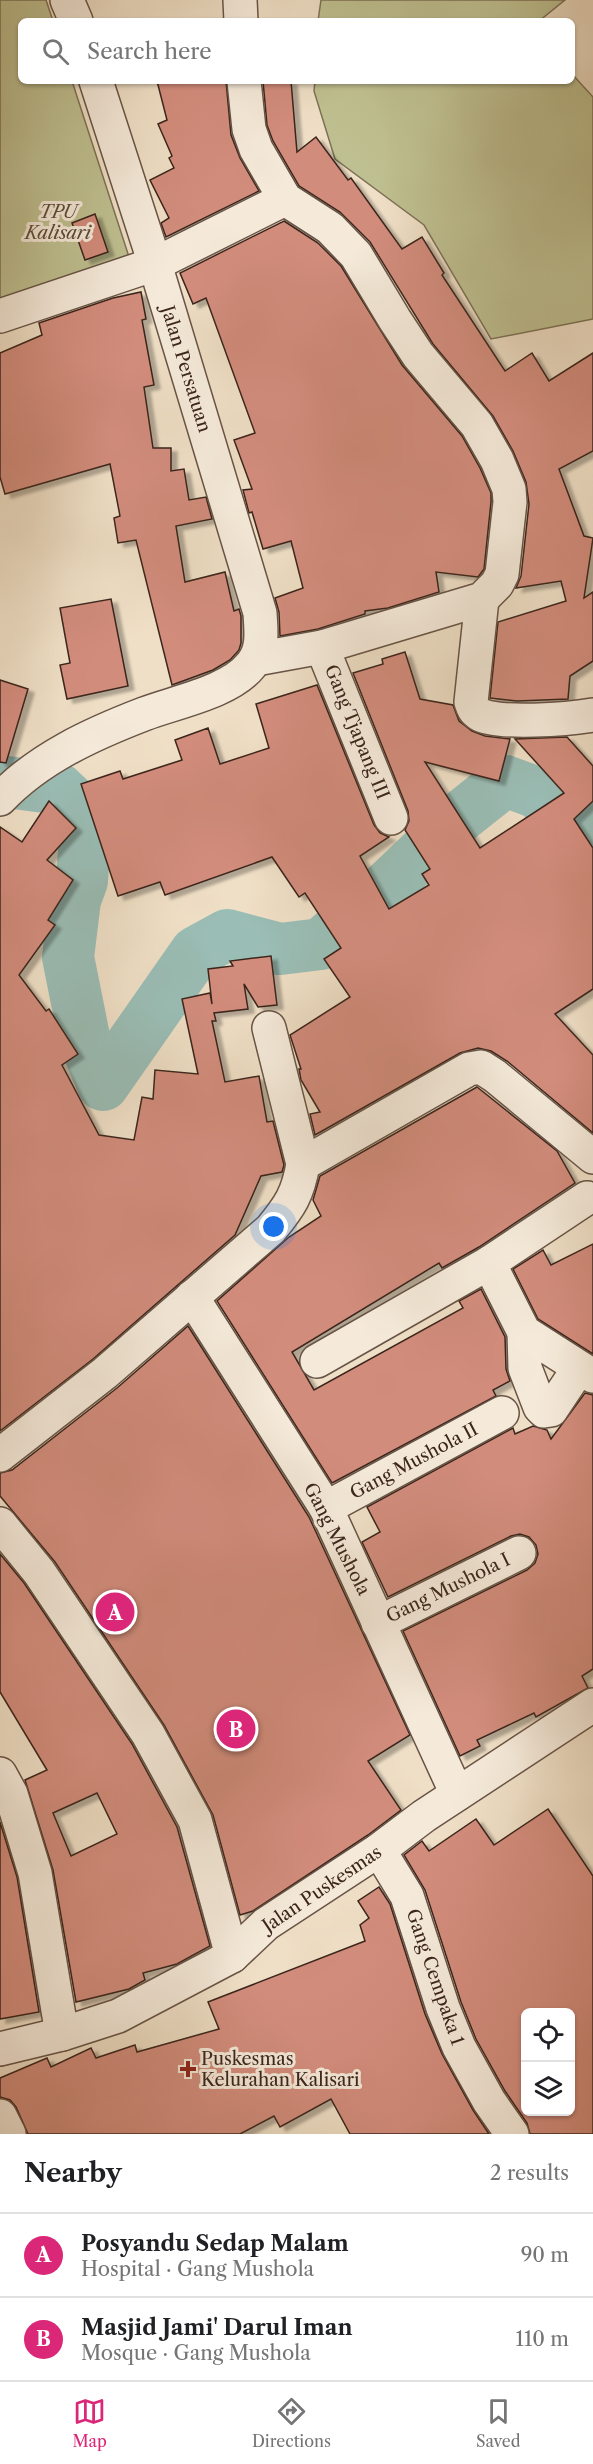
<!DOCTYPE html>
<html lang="en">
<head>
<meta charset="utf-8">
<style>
	:root { --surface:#fff; --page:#f2f2f2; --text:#202124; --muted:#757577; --line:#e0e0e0; --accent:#db2777 }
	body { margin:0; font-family:"Libre Caslon Text",serif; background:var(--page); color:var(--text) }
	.controls { position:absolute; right:18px; bottom:18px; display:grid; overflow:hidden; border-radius:9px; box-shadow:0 2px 4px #0004 }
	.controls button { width:54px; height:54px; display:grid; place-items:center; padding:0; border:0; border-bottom:2px solid var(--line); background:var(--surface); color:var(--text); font:30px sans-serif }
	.you { position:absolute; left:274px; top:1227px; width:21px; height:21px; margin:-15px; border:4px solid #fff; border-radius:50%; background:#1a73e8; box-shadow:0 0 0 9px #1a73e833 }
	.badge { display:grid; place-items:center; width:39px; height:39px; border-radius:50%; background:var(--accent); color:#fff; font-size:20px; font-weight:700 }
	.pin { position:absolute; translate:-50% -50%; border:3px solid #fff; box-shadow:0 2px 6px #0006 }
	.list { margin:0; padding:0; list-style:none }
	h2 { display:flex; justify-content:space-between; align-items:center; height:78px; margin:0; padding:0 24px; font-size:26px }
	h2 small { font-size:20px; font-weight:400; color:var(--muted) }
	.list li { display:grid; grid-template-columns:39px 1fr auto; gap:18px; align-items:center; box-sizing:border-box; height:84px; padding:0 24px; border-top:2px solid var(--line) }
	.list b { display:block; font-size:22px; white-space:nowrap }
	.list p { margin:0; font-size:20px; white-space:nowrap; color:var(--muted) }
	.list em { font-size:20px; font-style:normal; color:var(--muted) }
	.icon { flex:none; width:33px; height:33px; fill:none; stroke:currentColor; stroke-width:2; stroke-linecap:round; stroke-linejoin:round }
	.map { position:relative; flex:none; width:593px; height:2134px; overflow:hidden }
	.search { position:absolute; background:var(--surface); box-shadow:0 2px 4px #0004; left:18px; right:18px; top:18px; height:66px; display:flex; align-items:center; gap:15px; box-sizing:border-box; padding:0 21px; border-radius:9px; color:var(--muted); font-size:22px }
	.sheet { height:246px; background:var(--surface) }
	nav { display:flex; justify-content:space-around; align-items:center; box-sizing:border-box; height:84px; border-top:2px solid var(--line); background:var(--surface); font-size:16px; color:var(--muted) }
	nav a { display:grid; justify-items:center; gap:3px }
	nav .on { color:var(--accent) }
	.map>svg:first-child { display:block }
	.green { fill:#bfc091; stroke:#7d7256; stroke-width:1.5 }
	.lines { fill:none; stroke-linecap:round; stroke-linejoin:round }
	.river { stroke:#9abdb5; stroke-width:52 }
	.building { fill:#d28c7c; stroke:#3b251c; stroke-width:1.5; fill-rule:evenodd; filter:url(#shadow) }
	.minor-casing { stroke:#685446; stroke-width:36 }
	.minor { stroke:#f5eada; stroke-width:33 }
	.poi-dot { fill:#8f2418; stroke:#f5eada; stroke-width:2 }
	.labels { text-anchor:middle; stroke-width:6; stroke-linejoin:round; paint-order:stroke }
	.park-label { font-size:18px; font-style:italic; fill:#5c4c39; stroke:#f5eada }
	.street-label { font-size:18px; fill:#3b251c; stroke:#f5eada }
	.poi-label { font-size:18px; fill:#3b251c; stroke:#f5eada; text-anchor:start }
</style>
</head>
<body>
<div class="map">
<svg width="593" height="2134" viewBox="0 0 593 2134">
	<defs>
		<filter id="shadow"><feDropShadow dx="6" dy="4" stdDeviation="1.5" flood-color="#0004"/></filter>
	</defs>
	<rect width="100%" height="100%" fill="#efdfc6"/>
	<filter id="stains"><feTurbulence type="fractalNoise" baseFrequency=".00333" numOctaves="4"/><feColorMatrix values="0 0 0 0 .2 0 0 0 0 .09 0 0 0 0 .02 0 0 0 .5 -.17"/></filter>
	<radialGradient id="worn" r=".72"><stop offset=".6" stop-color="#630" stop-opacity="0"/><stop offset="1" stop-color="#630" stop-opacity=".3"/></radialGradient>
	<g class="green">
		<path d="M 0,0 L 46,0 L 53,21 L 21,21 L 21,81 L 72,81 L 130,260 L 0,305 Z"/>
		<path d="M 321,0 L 565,0 L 539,21 L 318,21 Z"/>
		<path d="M 572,74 L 593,97 L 593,319 L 491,339 L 424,225 L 335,159 L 314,91 L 315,81 L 572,81 Z"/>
	</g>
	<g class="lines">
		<path class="river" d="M 0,781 L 59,789 L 79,808 L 85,835 L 82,881 L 75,900 L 68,957 L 85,1042 L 103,1085 L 196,952 L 227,935 L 280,949 L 321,944 L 377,896 L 461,816 L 505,781 L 535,792 L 593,832"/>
	</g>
	<g class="building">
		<path d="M 157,81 L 226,81 L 231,135 L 240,158 L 259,191 L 166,237 L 161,223 L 169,218 L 150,180 L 174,168 L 169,158 L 172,156 L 158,124 L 167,120 Z"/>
		<path d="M 263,81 L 291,81 L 297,152 L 316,137 L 348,180 L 351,178 L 402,249 L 422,237 L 444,273 L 442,275 L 505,371 L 532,353 L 549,381 L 593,353 L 593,451 L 559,469 L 584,536 L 593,538 L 584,598 L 593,592 L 593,661 L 570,676 L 568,699 L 517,701 L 490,698 L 498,622 L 566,601 L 561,581 L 516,588 L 521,576 L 529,504 L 526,482 L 513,451 L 493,416 L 433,344 L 370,242 L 340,212 L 299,186 L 273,141 L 267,125 Z"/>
		<path d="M 95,214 L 108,252 L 85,260 L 72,223 Z"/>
		<path d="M 284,221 L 318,243 L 341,266 L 402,365 L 462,436 L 480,468 L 491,493 L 491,502 L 484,569 L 478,577 L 436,572 L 439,592 L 388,608 L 365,611 L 365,614 L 318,629 L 280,636 L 279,612 L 275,598 L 303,588 L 291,541 L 263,549 L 252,512 L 249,513 L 243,490 L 252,489 L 234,440 L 255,433 L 206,298 L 193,304 L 180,273 Z"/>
		<path d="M 141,292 L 146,319 L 142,320 L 154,385 L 144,387 L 153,448 L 171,448 L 171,471 L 184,469 L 189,500 L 206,497 L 212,519 L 176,526 L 185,582 L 225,572 L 234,611 L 239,609 L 241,616 L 241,643 L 239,650 L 230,660 L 213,670 L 172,685 L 136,540 L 118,543 L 114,518 L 120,516 L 110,464 L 5,494 L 0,477 L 0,353 L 42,335 L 39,323 L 113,298 Z"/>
		<path d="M 111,599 L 128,686 L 67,699 L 60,665 L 70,663 L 60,608 Z"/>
		<path d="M 405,652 L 420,699 L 453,705 L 459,721 L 472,731 L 485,736 L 510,739 L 499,781 L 425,762 L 480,848 L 564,793 L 515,739 L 567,737 L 593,766 L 593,801 L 574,819 L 593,848 L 593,989 L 555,1014 L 593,1055 L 593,1133 L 507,1061 L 491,1051 L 478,1048 L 460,1053 L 315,1135 L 310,1114 L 320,1112 L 301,1080 L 299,1069 L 301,1069 L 290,1035 L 350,997 L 324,959 L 341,948 L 305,893 L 299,897 L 272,857 L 165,895 L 160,882 L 118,896 L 81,784 L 120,771 L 123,779 L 182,760 L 175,740 L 208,728 L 220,764 L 269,748 L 256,704 L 317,685 L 374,825 L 380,833 L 389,837 L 360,856 L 389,909 L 429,885 L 422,874 L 430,869 L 405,830 L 409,821 L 408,811 L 353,673 L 383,664 L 382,659 Z"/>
		<path d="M 0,680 L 28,689 L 6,763 L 0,762 Z"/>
		<path d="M 49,801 L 76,828 L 47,860 L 73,880 L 48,920 L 55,925 L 19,975 L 46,1011 L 49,1009 L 78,1054 L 62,1065 L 99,1135 L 134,1140 L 142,1097 L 153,1099 L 155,1070 L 198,1074 L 182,999 L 210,993 L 212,1004 L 208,969 L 233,966 L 230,961 L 271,956 L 277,1005 L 258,1007 L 244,984 L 248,1009 L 214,1013 L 216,1021 L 212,1021 L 225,1082 L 259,1076 L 267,1122 L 273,1121 L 284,1165 L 282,1172 L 261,1176 L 235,1235 L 93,1359 L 0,1431 L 0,827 L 22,842 Z"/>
		<path d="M 477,1087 L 557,1151 L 575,1183 L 479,1247 L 442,1268 L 439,1263 L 292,1352 L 314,1390 L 463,1308 L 459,1301 L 481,1289 L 505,1337 L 506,1369 L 510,1381 L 493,1390 L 496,1396 L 332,1483 L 217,1301 L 289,1237 L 321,1216 L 313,1200 L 320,1176 Z"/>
		<path d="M 593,1244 L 593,1354 L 538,1319 L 513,1269 L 543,1250 L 551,1265 Z"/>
		<path d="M 188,1326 L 309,1517 L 410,1735 L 368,1761 L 401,1810 L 368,1835 L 253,1911 L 240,1915 L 213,1815 L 164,1725 L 55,1562 L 0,1496 L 0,1473 L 12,1470 L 117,1388 Z"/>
		<path d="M 585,1393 L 593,1395 L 593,1669 L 582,1676 L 588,1688 L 536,1717 L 534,1713 L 477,1740 L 480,1746 L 460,1756 L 403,1631 L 527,1570 L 535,1563 L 538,1554 L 536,1545 L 529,1537 L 520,1534 L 511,1536 L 388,1597 L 362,1542 L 380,1532 L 367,1507 L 513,1428 L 515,1434 L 533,1426 L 547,1430 L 551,1439 Z"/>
		<path d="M 0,1554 L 24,1583 L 132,1744 L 177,1827 L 210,1946 L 177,1964 L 143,1973 L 145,1980 L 129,1989 L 76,2002 L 53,1870 L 25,1780 L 47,1770 L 0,1692 ZM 97,1793 L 117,1834 L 71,1856 L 53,1813 Z"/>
		<path d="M 548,1809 L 593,1876 L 593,2134 L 530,2134 L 527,2123 L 505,2091 L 476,2039 L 461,2002 L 425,1890 L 404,1855 L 422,1841 L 429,1851 L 476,1819 L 494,1845 ZM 525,2013 L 570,2013 L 570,2112 L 525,2112 Z"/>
		<path d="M 0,1822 L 17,1877 L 39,2012 L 0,2019 Z"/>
		<path d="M 379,1887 L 390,1904 L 425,2014 L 442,2054 L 473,2110 L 489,2134 L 350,2134 L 331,2099 L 280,2127 L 274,2116 L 240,2134 L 28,2134 L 16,2107 L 10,2100 L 0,2097 L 0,2078 L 47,2058 L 51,2067 L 91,2048 L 96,2058 L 135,2045 L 137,2052 L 219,2029 L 208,2002 L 365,1941 L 360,1925 L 369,1918 L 358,1901 Z"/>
	</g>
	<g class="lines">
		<g class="minor-casing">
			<g id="minor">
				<path d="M 67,0 L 76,21"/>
				<path d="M 240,0 L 241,21"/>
				<path d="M 244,81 L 249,129 L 256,149 L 285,199 L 330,228 L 356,255 L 395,320 L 418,355 L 477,425 L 497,460 L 509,489 L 510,502 L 502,574 L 497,584 L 482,599 L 322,647 L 256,659"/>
				<path d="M 0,316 L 155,264 L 285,199"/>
				<path d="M 482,599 L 471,702 C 473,708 474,711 479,714 C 497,725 570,719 593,715"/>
				<path d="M 322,647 L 391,818"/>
				<path d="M 0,799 C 39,758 92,734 144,714 C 175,702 230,692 251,665 C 264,650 261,631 260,613 L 155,264 L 96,81"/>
				<path d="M 303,1164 L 469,1069 L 481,1067 L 495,1076 L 593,1157"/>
				<path d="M 489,1263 L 524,1332 L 593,1376"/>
				<path d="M 192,1297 L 326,1508 L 457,1794"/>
				<path d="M 524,1332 L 525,1368 L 540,1407 L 544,1411 L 551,1410 L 579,1368"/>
				<path d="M 317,1361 L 489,1263 L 587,1198"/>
				<path d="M 0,1455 L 105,1373 L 271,1229 C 290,1206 298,1194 303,1164 L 269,1028"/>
				<path d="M 326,1508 L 502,1413"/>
				<path d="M 0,1524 L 39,1572 L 148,1734 L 195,1820 L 232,1956"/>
				<path d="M 378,1623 L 519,1553"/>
				<path d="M 0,1774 L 11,1794 L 35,1873 L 62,2034"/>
				<path d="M 379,1850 L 407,1896 L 443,2008 L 459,2047 L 489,2101 L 512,2134"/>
				<path d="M 0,2049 L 62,2034 L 118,2016 L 232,1956 L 266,1924 L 379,1850 L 424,1816 L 593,1705"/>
				<path d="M 0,2116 L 9,2134"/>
			</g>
		</g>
		<use href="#minor" class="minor"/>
	</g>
	<path class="poi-dot" d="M185 2060h6v6h6v6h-6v6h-6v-6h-6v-6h6z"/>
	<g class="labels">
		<g class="park-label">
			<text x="58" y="218">TPU<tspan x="58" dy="21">Kalisari</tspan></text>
		</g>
		<g class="street-label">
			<text transform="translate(186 369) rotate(73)" y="6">Jalan Persatuan</text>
			<text transform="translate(357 732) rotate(68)" y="6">Gang Tjapang III</text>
			<text transform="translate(414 1461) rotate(-28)" y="6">Gang Mushola II</text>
			<text transform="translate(337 1539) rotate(63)" y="6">Gang Mushola</text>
			<text transform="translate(448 1588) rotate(-26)" y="6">Gang Mushola I</text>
			<text transform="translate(322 1889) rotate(-34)" y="6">Jalan Puskesmas</text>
			<text transform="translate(435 1977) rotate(71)" y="6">Gang Cempaka 1</text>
		</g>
		<g class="poi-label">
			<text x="201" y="2065">Puskesmas<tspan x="201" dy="21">Kelurahan Kalisari</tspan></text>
		</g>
	</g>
	<rect width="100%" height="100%" filter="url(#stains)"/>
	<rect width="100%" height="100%" fill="url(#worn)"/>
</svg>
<div class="controls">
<button><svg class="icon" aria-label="locate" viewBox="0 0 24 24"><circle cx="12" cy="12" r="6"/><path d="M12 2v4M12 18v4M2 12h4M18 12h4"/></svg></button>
<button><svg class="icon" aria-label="layers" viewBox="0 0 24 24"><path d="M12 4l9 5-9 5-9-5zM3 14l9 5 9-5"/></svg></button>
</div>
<div class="you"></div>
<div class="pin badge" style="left:115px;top:1612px">A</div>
<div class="pin badge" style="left:236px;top:1729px">B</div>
<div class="search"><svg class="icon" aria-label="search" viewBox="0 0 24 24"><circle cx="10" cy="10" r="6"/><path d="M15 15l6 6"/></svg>Search here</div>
</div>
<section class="sheet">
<h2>Nearby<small>2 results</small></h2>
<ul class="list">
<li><span class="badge">A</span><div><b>Posyandu Sedap Malam</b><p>Hospital · Gang Mushola</p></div><em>90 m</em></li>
<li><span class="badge">B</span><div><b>Masjid Jami' Darul Iman</b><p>Mosque · Gang Mushola</p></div><em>110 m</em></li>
</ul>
</section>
<nav>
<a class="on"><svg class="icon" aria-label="map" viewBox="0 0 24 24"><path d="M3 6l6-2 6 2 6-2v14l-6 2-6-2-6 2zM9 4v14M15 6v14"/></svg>Map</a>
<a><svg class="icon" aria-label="directions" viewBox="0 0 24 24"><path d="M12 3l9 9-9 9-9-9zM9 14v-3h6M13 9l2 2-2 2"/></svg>Directions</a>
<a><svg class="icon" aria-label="saved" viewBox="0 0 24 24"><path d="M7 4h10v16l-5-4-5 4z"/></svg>Saved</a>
</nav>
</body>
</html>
